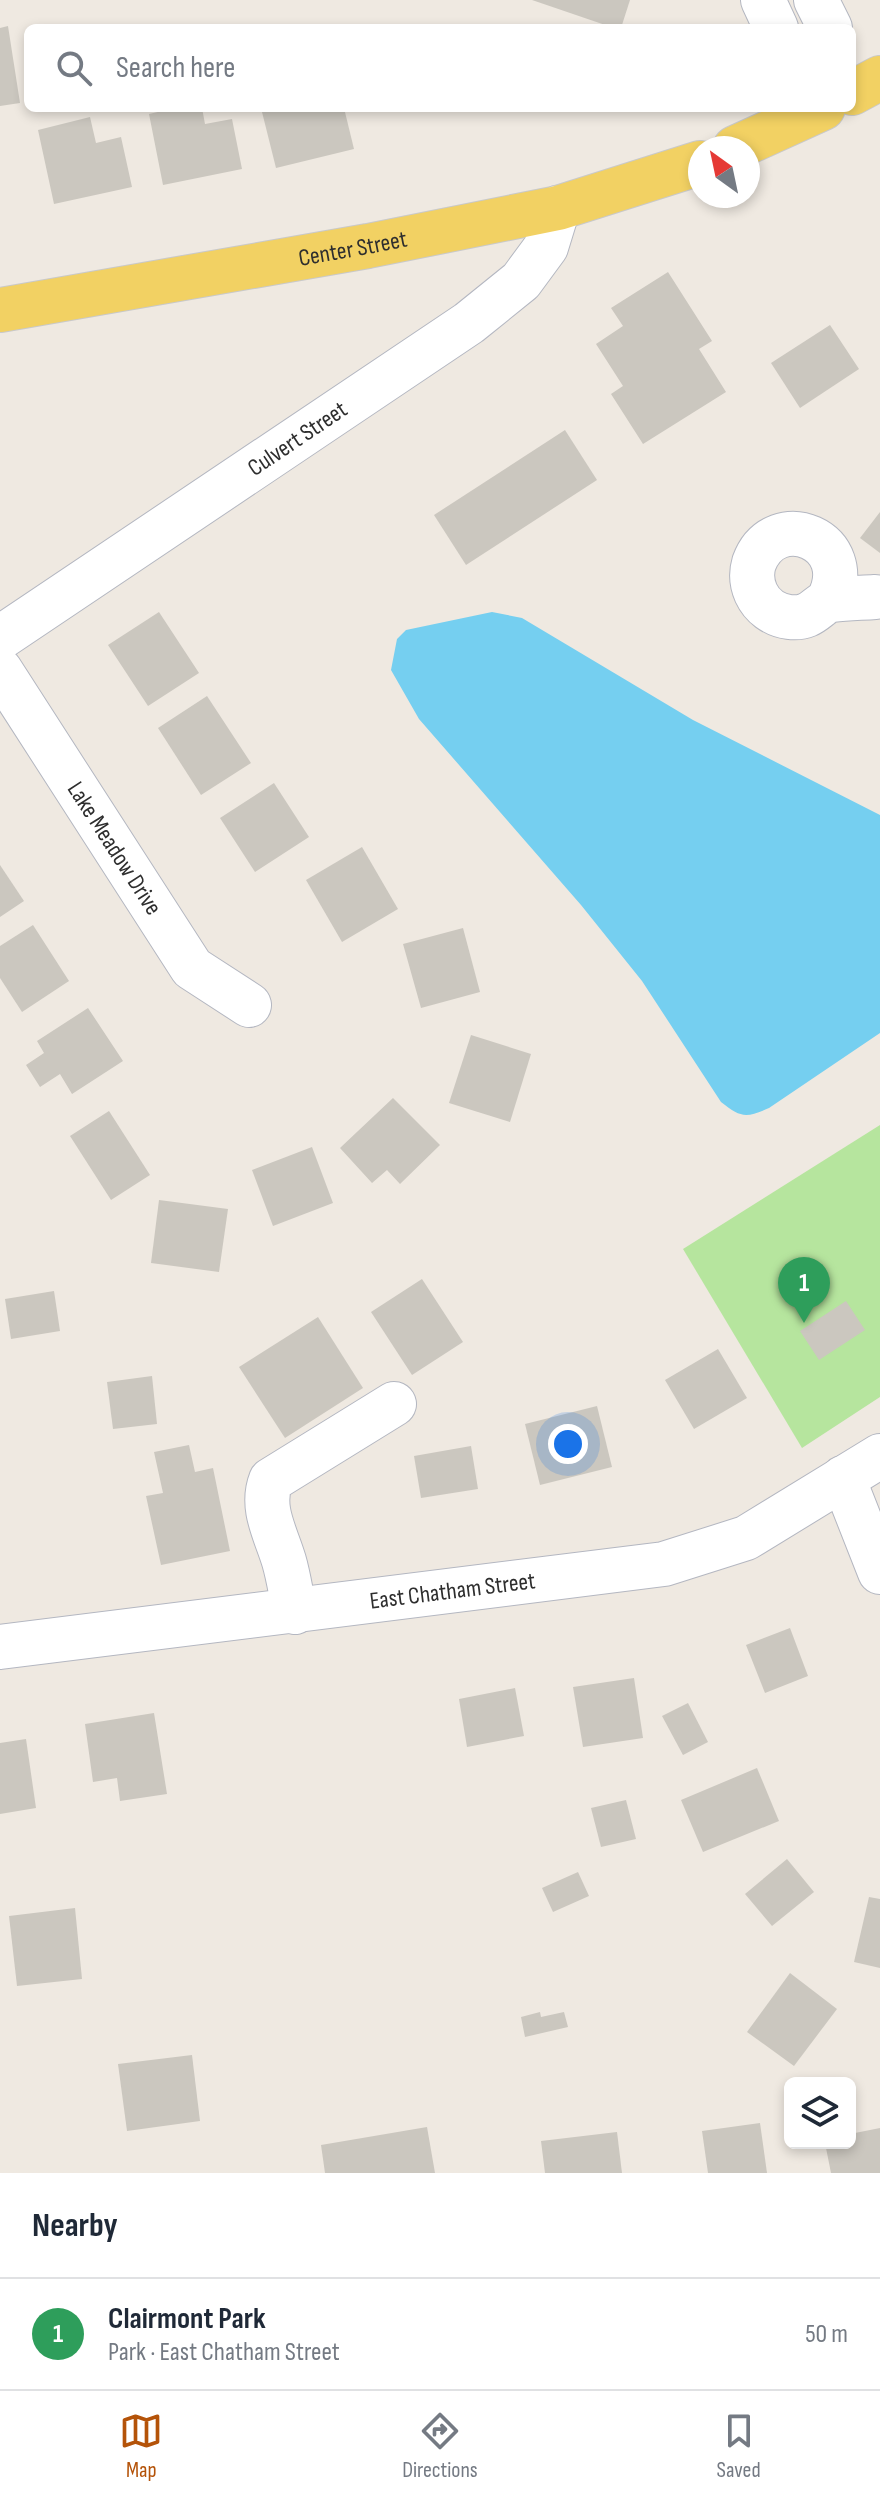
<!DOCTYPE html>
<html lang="en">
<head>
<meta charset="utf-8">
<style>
	:root { --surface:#fff; --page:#f6f6f7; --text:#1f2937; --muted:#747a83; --line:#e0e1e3; --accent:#b45309 }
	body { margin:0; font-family:"Sofia Sans Condensed",sans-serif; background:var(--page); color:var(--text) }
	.controls { position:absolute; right:24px; bottom:24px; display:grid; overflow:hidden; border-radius:12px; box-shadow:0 4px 12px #0003 }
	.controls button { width:72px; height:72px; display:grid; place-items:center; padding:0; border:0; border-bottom:2px solid var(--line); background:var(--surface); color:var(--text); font:40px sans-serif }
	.compass { position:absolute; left:688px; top:136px; width:72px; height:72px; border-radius:50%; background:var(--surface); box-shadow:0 4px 12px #0003; rotate:327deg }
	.you { position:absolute; left:568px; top:1444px; width:28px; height:28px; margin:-20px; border:6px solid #fff; border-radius:50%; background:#1a73e8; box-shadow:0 0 0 12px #1a73e833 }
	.badge { display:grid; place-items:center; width:52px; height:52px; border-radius:50%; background:var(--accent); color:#fff; font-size:26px; font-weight:700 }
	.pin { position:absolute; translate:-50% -66px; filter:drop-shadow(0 2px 4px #0008) }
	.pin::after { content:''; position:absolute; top:42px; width:28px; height:24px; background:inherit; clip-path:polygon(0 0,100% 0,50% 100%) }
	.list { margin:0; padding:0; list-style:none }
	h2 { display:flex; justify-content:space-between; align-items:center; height:104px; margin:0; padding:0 32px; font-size:34px }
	h2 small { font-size:26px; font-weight:400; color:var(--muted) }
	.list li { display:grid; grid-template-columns:52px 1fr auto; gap:24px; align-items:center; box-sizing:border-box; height:112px; padding:0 32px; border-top:2px solid var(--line) }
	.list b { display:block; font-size:30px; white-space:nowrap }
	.list p { margin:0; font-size:26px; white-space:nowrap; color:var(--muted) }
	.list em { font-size:26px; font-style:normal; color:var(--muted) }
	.icon { flex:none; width:44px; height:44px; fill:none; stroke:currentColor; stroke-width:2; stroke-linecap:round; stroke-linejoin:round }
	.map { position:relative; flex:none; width:880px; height:2173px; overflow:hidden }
	.search { position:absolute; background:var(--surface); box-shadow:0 4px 12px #0003; left:24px; right:24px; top:24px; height:88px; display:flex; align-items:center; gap:20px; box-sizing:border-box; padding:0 28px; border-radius:12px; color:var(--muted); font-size:30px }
	.sheet { height:216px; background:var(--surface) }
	nav { display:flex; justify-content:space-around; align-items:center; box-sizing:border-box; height:112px; border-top:2px solid var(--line); background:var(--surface); font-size:22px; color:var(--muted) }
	nav a { display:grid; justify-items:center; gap:4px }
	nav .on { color:var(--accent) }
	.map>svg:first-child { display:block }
	.green { fill:#b6e59e }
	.water { fill:#75cff0 }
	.building { fill:#cbc7bf }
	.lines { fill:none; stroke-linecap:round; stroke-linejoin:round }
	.minor-casing { stroke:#b4b7c1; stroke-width:46 }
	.major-casing { stroke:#c9c9c9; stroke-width:46 }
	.minor { stroke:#fff; stroke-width:44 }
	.major { stroke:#f2d163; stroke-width:44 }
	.labels { text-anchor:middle; stroke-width:8; stroke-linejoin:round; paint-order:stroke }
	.street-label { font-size:24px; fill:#2e2e2e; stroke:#fff }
</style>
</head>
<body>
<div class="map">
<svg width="880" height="2173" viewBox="0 0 880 2173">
	<rect width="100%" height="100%" fill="#efe9e1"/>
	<path class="green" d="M 880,1125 L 880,1397 L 802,1448 L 683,1249 Z"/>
	<path class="water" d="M 492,612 L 522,618 L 693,720 L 880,815 L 880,1033 L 769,1108 C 746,1118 741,1118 721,1102 L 642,981 L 581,905 L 419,719 L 391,670 L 397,639 L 406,630 Z"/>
	<g class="building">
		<path d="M 532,0 L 630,0 L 621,28 L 614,28 Z"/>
		<path d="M 8,26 L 20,103 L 0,106 L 0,28 Z"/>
		<path d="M 175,108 L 202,108 L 205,124 L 232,119 L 242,169 L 163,185 L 149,114 Z"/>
		<path d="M 261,108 L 344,108 L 354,149 L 276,168 Z"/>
		<path d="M 90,117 L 96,143 L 121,137 L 132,187 L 54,204 L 38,130 Z"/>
		<path d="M 668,272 L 712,341 L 699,349 L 726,392 L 643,444 L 611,394 L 623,386 L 596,344 L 623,326 L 611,308 Z"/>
		<path d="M 830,325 L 859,369 L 800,408 L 771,363 Z"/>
		<path d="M 565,430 L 597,480 L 466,565 L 434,515 Z"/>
		<path d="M 880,512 L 880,553 L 860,538 Z"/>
		<path d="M 159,612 L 199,673 L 148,706 L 108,645 Z"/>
		<path d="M 207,696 L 251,763 L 201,795 L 158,728 Z"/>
		<path d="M 274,783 L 309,837 L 255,872 L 220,818 Z"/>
		<path d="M 362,847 L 398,909 L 342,942 L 306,880 Z"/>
		<path d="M 0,865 L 24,901 L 0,917 Z"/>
		<path d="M 33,925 L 69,981 L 22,1012 L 0,978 L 0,946 Z"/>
		<path d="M 463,928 L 480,992 L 421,1008 L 403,944 Z"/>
		<path d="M 88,1008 L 123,1061 L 72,1094 L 60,1074 L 40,1087 L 26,1065 L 44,1053 L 37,1041 Z"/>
		<path d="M 471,1035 L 531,1054 L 510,1122 L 449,1103 Z"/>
		<path d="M 393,1098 L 440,1145 L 400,1184 L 387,1170 L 372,1183 L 340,1148 Z"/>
		<path d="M 109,1111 L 150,1175 L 111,1200 L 70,1136 Z"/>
		<path d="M 312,1147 L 333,1203 L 273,1226 L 252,1170 Z"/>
		<path d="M 159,1200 L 228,1209 L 219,1272 L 151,1263 Z"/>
		<path d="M 422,1279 L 463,1342 L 412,1375 L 371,1312 Z"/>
		<path d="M 54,1291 L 60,1331 L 11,1339 L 5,1299 Z"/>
		<path d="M 846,1301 L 865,1330 L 819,1360 L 800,1331 Z"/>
		<path d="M 318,1317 L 363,1388 L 285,1438 L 239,1367 Z"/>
		<path d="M 718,1349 L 747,1398 L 694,1429 L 665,1380 Z"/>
		<path d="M 152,1376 L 157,1424 L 113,1429 L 107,1382 Z"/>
		<path d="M 597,1406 L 612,1467 L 540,1485 L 525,1424 Z"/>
		<path d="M 189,1445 L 195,1472 L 213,1468 L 230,1551 L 161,1565 L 146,1496 L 163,1493 L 154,1452 Z"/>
		<path d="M 471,1446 L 478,1489 L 421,1498 L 414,1456 Z"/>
		<path d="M 790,1628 L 808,1676 L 765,1693 L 746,1645 Z"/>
		<path d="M 634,1678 L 643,1738 L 583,1747 L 573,1687 Z"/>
		<path d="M 515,1688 L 524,1736 L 467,1747 L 459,1699 Z"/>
		<path d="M 688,1703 L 708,1742 L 683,1755 L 662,1716 Z"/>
		<path d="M 154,1713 L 167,1794 L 120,1801 L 117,1778 L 93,1782 L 85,1724 Z"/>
		<path d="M 26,1739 L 36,1808 L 0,1814 L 0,1743 Z"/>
		<path d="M 757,1768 L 779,1821 L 703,1852 L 681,1800 Z"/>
		<path d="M 626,1800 L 636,1839 L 601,1847 L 591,1808 Z"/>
		<path d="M 787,1859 L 814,1892 L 772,1926 L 745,1894 Z"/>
		<path d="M 578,1872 L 589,1896 L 553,1912 L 542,1888 Z"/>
		<path d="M 869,1897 L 880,1899 L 880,1968 L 854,1962 Z"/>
		<path d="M 75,1908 L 82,1979 L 17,1986 L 9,1916 Z"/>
		<path d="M 790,1973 L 837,2009 L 794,2066 L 747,2032 Z"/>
		<path d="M 540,2012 L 541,2017 L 564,2012 L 568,2027 L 525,2037 L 521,2017 Z"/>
		<path d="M 192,2055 L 200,2121 L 127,2131 L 118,2064 Z"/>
		<path d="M 760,2123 L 767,2173 L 708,2173 L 702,2131 Z"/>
		<path d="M 427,2127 L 435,2173 L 325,2173 L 321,2145 Z"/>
		<path d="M 880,2128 L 880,2173 L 831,2173 L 825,2143 L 850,2143 L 850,2134 Z"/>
		<path d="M 617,2132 L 622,2173 L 545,2173 L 541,2141 Z"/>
	</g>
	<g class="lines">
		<g class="minor-casing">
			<g id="minor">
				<path d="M 763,0 L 776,28"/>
				<path d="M 816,0 L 830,28"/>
				<path d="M 828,601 C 860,540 775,506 754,563 C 751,573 752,584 756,593 C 762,606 774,615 789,617 C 814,620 817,603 832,600 C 846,598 861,598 875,597"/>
				<path id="s1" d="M 0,638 L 469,323 L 521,281 L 546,247 L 558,208"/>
				<path id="s2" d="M 0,670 L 192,968 L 249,1005"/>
				<path d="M 843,1478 L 880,1572"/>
				<path d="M 295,1612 C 291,1595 289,1578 284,1561 C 276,1534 260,1508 271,1480 L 394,1404"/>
				<path id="s3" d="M 0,1647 L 664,1564 L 746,1538 L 880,1456"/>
			</g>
		</g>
		<g class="major-casing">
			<g id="major">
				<path d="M 852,93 L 880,78"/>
				<path d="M 735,148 L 823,108"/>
				<path id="s4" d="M 0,310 L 368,246 L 558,208 L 700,163"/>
			</g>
		</g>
		<use href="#minor" class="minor"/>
		<use href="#major" class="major"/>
	</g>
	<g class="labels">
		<g class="street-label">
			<text dy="8" stroke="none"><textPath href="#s4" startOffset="358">Center Street</textPath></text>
			<text dy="8" stroke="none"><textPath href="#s1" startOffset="358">Culvert Street</textPath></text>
			<text dy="8" stroke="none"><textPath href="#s2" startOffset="212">Lake Meadow Drive</textPath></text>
			<text dy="8" stroke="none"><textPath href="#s3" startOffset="456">East Chatham Street</textPath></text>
		</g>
	</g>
</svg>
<div class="controls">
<button><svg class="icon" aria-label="layers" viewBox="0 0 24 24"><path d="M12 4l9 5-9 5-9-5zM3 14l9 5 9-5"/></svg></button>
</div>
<svg class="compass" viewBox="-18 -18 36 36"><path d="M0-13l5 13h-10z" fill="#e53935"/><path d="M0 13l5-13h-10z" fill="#747a83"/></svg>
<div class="you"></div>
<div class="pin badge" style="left:804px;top:1323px;background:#2e9e5b">1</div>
<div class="search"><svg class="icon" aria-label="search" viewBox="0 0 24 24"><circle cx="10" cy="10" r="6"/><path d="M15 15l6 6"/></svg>Search here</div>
</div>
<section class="sheet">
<h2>Nearby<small></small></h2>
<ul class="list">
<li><span class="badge" style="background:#2e9e5b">1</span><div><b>Clairmont Park</b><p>Park · East Chatham Street</p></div><em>50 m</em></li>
</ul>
</section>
<nav>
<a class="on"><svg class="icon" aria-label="map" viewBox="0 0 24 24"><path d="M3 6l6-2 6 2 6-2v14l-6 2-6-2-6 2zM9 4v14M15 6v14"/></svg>Map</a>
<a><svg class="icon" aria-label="directions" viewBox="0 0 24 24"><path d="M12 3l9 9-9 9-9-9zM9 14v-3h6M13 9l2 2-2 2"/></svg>Directions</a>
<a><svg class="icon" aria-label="saved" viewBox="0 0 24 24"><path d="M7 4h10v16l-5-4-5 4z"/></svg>Saved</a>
</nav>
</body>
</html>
